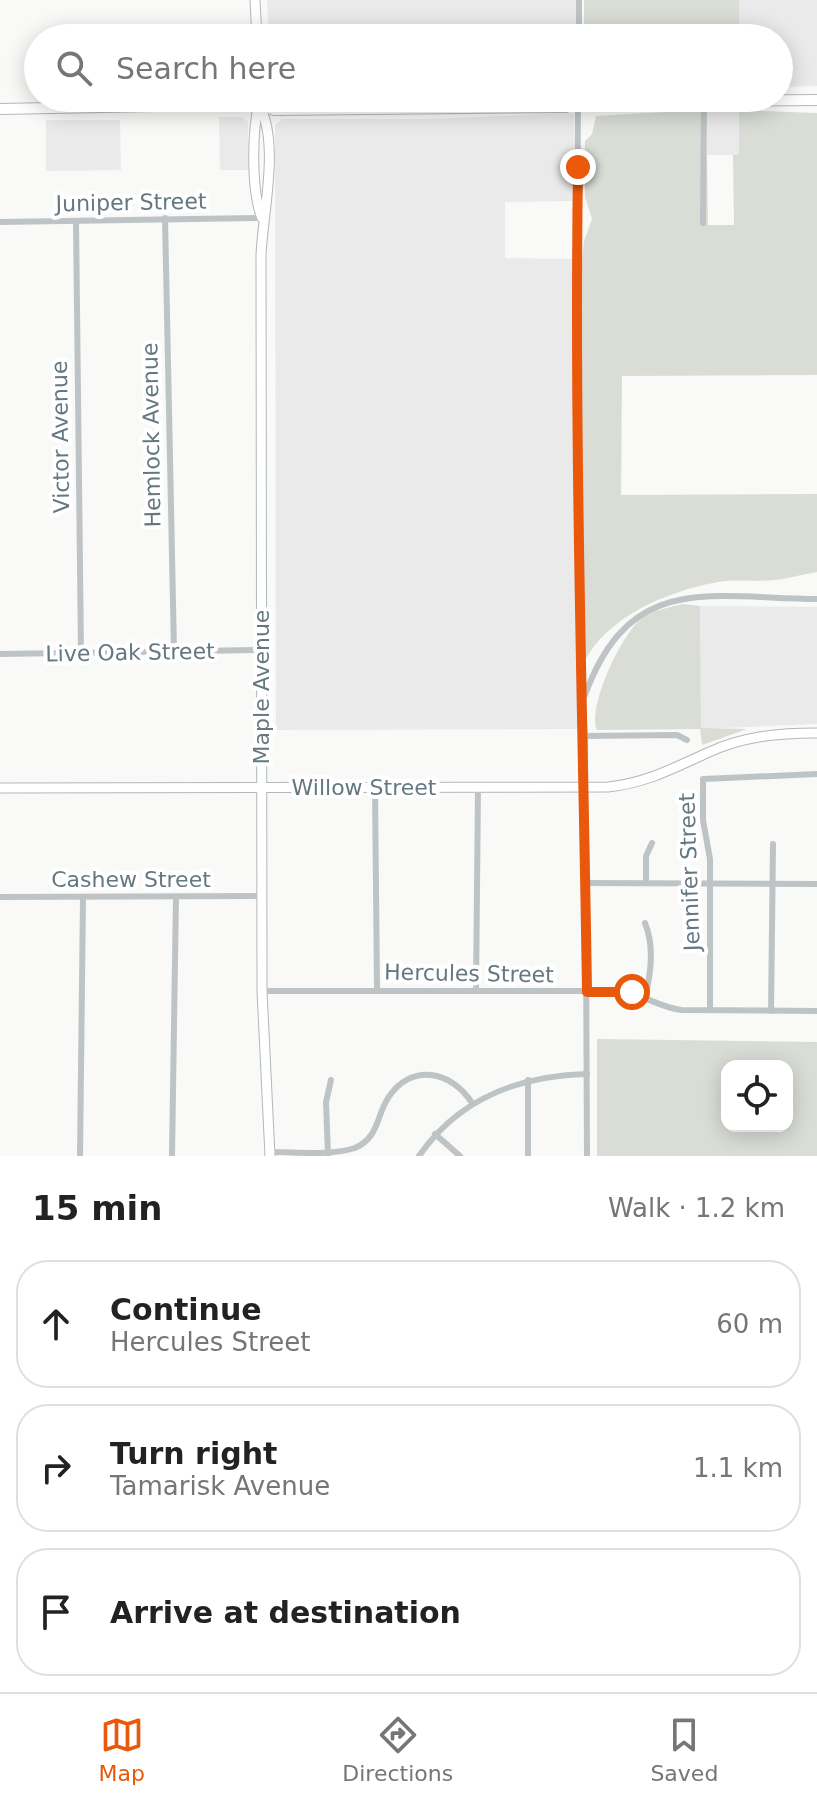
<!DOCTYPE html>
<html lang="en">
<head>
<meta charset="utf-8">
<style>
	:root { --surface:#fff; --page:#f6f6f6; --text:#222; --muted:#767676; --line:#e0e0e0; --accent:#ea580c }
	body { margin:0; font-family:"DejaVu Sans",sans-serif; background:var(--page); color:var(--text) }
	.controls { position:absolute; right:24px; bottom:24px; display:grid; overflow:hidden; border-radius:16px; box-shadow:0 4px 20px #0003 }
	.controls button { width:72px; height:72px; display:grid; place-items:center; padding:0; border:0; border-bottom:2px solid var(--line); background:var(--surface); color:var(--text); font:40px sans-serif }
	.stop { position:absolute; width:24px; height:24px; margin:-18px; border:6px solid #ea580c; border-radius:50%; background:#fff }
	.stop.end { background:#ea580c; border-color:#fff; box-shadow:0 2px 8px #0008 }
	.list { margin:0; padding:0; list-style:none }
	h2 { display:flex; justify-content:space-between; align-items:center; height:104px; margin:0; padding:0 32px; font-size:34px }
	h2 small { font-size:26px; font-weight:400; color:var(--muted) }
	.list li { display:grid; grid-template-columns:52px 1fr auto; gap:24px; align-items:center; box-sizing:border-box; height:128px; margin:0 16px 16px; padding:0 16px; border:2px solid var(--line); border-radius:32px }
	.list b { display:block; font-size:30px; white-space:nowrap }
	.list p { margin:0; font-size:26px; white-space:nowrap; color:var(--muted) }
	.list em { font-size:26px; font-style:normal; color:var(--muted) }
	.icon { flex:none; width:44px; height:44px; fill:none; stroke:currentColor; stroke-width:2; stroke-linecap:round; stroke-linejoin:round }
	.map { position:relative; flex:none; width:817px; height:1156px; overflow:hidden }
	.search { position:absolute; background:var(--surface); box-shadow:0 4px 20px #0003; left:24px; right:24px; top:24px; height:88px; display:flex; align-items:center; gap:20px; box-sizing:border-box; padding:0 28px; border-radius:44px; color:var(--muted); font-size:30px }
	.sheet { height:536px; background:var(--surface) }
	nav { display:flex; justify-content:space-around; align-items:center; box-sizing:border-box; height:112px; border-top:2px solid var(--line); background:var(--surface); font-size:22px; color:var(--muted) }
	nav a { display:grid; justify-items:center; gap:4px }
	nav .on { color:var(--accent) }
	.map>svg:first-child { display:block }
	.built { fill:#eaeaea }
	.green { fill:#d9ddd6; fill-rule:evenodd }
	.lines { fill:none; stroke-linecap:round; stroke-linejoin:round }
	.secondary-casing { stroke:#b0b8bb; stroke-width:11 }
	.primary-casing { stroke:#b2b8bb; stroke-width:12 }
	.street { stroke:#bec4c6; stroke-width:6 }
	.secondary { stroke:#fff; stroke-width:9 }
	.primary { stroke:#fff; stroke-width:10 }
	.route { stroke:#ea580c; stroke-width:10 }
	.labels { text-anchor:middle; stroke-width:8; stroke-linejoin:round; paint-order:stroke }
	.street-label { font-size:22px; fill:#657880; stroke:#fff }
</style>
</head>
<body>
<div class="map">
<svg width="817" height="1156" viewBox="0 0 817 1156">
	<rect width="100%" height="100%" fill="#f9f9f7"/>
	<g class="built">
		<path d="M 267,0 L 576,0 L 576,38 L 269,38 Z"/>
		<path d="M 739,0 L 817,0 L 817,86 L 779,87 L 779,38 L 739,38 Z"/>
		<rect x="701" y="110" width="38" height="45"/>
		<path d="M 574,113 L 573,201 L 505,202 L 505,258 L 575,259 L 573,356 L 579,729 L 276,730 L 275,125 L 282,119 L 430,119 Z"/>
		<path d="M 219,117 L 243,117 L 248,122 L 248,170 L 220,170 Z"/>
		<path d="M 46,120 L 120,120 L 121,170 L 46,171 Z"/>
		<path d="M 700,606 L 817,607 L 817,724 L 701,729 Z"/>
	</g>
	<g class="green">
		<rect x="584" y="0" width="155" height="38"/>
		<path d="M 701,110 L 701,155 L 707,155 L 708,225 L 734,225 L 733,155 L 739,155 L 739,110 L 817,113 L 817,375 L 622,376 L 621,495 L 817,494 L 817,572 C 802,574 788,579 774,580 C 755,582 736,579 718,582 C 667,591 600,619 581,670 L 579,291 L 584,241 L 592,219 L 585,197 L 585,141 L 592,134 L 596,116 Z"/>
		<path d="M 683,604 L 700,606 L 701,728 L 747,729 L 702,745 L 700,729 L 597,730 C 587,707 622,633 642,618 C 654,610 670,607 683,604 Z"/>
		<path d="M 597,1039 L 817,1042 L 817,1156 L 597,1156 ZM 727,1066 L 787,1066 L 787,1126 L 727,1126 Z"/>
	</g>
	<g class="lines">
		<g class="secondary-casing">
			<g id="secondary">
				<path d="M 255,0 L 257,38"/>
				<path d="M 259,103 C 252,131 251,191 262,218"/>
				<path d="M 259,104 C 280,144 263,211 261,255 L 262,991 L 270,1156"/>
				<path d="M 0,788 L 608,787 C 646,783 674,768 707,753 C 743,736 779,733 817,733"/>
			</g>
		</g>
		<g class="primary-casing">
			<g id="primary">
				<path d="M 568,98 L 578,102 L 817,100"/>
				<path d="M 259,104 L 274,110 L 566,107 L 578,102"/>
				<path d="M 0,109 L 259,104 L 272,100 L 493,98"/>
			</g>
		</g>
		<g class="street">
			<path d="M 579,38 L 579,0"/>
			<path d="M 578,102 L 576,412 L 580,672 L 585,736 L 587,1156"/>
			<path d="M 165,218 L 174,651"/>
			<path d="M 76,221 L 81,653"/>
			<path d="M 0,222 L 262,218"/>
			<path d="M 703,223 L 704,101"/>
			<path d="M 0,654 L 261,650"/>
			<path d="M 585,695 C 630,572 708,598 817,599"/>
			<path d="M 585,736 L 677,735 L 687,740"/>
			<path d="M 375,787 L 377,989"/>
			<path d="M 585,883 L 817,884"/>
			<path d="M 646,883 L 646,856 L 652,843"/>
			<path d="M 0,897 L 261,896"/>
			<path d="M 262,991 L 619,991 C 641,993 658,1007 681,1010 L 817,1011"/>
			<path d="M 476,991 L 478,788"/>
			<path d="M 645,997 C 651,974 654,945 645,923"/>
			<path d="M 710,1010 L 710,859 L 703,820 L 703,779 L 817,774"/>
			<path d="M 771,1011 L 773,844"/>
			<path d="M 528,1080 L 528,1156"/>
			<path d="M 435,1134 L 460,1156"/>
			<path d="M 270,1152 C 296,1152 331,1156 355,1148 C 379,1137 376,1117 388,1098 C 411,1062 452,1071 472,1103"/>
			<path d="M 328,1155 L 326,1102 L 331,1080"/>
			<path d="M 80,1156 L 83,897"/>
			<path d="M 172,1156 L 176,897"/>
			<path d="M 419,1156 C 459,1098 518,1076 587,1074"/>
		</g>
		<use href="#secondary" class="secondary"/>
		<use href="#primary" class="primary"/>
	</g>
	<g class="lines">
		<path class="route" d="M 578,167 C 574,442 583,717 587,992 L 632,992"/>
	</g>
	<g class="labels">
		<g class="street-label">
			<text transform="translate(131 202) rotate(-1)" y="8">Juniper Street</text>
			<text transform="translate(151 435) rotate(-91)" y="8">Hemlock Avenue</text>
			<text transform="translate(60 437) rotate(-91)" y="8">Victor Avenue</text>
			<text transform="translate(130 652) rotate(-1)" y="8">Live Oak Street</text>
			<text transform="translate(261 687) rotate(-90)" y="8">Maple Avenue</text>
			<text x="364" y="795">Willow Street</text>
			<text transform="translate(689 872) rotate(-92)" y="8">Jennifer Street</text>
			<text x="131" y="887">Cashew Street</text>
			<text transform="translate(469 973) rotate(1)" y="8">Hercules Street</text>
		</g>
	</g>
</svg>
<div class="controls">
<button><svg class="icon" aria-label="locate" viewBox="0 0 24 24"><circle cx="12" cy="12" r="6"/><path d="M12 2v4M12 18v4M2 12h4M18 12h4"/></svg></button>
</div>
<div class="stop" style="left:632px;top:992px"></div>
<div class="stop end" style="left:578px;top:167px"></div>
<div class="search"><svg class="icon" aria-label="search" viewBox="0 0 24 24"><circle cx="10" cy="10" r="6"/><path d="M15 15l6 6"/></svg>Search here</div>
</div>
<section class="sheet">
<h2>15 min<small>Walk · 1.2 km</small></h2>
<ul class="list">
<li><svg class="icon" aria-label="ahead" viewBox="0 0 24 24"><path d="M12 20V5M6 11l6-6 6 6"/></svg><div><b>Continue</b><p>Hercules Street</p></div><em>60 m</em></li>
<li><svg class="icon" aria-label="right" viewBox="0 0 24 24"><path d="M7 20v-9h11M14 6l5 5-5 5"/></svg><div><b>Turn right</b><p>Tamarisk Avenue</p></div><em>1.1 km</em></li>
<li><svg class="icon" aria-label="arrive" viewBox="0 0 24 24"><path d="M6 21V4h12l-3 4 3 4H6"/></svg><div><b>Arrive at destination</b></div></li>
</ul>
</section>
<nav>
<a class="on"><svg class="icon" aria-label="map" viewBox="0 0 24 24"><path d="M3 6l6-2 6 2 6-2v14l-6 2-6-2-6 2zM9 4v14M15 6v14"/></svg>Map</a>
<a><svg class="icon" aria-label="directions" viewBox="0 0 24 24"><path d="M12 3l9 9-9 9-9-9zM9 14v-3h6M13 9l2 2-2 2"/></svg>Directions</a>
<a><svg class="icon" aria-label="saved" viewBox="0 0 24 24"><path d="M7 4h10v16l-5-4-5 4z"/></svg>Saved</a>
</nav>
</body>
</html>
